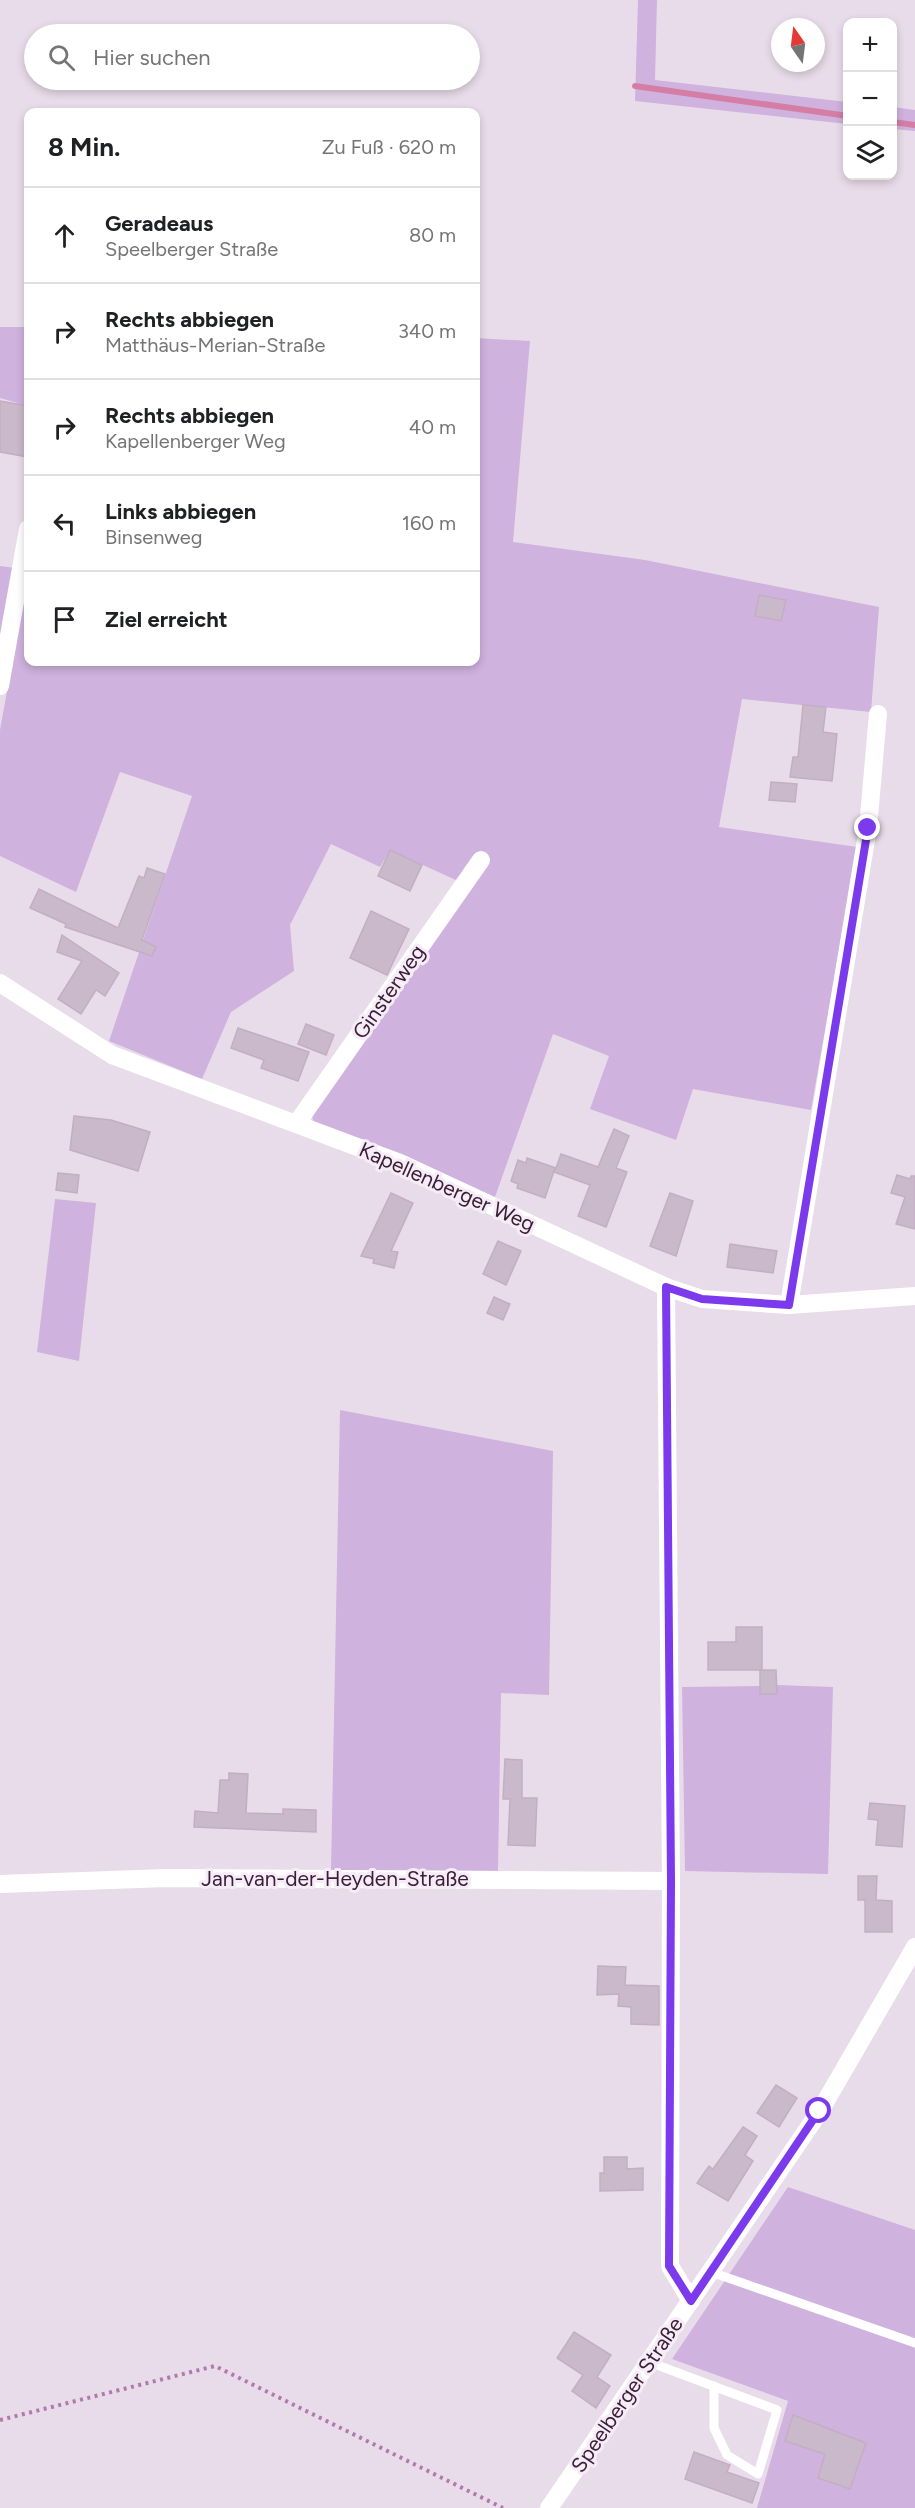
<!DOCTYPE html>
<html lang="de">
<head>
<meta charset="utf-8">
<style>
	:root { --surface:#fff; --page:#f6f6f6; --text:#202124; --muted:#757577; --line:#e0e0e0 }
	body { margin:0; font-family:Figtree,sans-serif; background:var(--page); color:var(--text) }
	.controls { position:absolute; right:18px; top:18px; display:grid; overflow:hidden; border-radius:12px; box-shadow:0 3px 9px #0003 }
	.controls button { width:54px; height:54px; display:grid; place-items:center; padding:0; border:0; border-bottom:2px solid var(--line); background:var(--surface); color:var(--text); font:30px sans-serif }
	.compass { position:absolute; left:771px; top:18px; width:54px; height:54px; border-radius:50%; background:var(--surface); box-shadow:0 3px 9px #0003; rotate:346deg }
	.stop { position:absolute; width:18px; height:18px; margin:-14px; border:4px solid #7c3aed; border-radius:50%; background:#fff }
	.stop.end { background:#7c3aed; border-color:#fff; box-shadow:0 2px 6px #0008 }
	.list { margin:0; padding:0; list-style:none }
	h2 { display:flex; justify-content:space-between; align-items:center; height:78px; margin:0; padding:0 24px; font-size:26px }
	h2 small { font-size:20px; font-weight:400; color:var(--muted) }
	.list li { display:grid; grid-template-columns:39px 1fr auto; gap:18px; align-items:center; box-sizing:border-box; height:96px; padding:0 24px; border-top:2px solid var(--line) }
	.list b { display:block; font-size:22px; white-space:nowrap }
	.list p { margin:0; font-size:20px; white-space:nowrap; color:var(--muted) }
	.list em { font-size:20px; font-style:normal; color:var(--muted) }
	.icon { flex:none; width:33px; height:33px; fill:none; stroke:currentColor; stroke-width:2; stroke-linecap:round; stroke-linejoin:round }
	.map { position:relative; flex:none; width:915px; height:2508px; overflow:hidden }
	.search { position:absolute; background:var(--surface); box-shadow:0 3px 9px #0003; left:24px; top:24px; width:456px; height:66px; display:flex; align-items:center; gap:15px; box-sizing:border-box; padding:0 21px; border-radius:33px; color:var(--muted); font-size:22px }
	.panel { position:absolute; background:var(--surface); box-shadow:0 3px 9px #0003; left:24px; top:108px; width:456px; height:558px; border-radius:12px }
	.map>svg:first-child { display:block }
	.green { fill:#cfb2de }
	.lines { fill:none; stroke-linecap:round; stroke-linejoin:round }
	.stream { stroke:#d57ea5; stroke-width:6 }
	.building { fill:#cab8cb; stroke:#c3aec4; stroke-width:1.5 }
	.path { stroke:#b179ac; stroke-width:4; stroke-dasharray:3 4.5; stroke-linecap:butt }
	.lane { stroke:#fff; stroke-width:9 }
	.street { stroke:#fff; stroke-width:18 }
	.route { stroke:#7c3aed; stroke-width:8 }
	.labels { text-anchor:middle; stroke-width:6; stroke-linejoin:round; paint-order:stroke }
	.street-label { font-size:21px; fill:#3a1d36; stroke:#f6ecf7 }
</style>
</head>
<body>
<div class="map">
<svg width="915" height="2508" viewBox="0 0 915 2508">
	<rect width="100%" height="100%" fill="#e9dcea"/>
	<g class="green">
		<path d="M 638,0 L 657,0 L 655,80 L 847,102 L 847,124 L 635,101 Z"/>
		<path d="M 893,107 L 915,110 L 915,131 L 893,129 Z"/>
		<path d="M 0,327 L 28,327 L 28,406 L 0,398 Z"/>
		<path d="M 476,338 L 530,341 L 513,542 L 645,560 L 879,607 L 871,712 L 742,699 L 719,827 L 857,847 L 811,1110 L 693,1089 L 676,1140 L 590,1109 L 609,1056 L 553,1034 L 495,1197 L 401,1154 L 314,1123 L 311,1113 L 458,881 L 390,850 L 380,867 L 331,844 L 290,925 L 294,971 L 231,1012 L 202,1079 L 109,1041 L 192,796 L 120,772 L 76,892 L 0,856 L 0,730 L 28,575 L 28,662 L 476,662 Z"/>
		<path d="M 0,566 L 15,568 L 0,647 Z"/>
		<path d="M 55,1199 L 96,1203 L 79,1361 L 37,1352 Z"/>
		<path d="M 340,1410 L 553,1451 L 549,1695 L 501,1693 L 498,1871 L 331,1870 Z"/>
		<path d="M 777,1685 L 833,1687 L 828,1874 L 685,1871 L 682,1687 L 760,1686 L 760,1694 Z"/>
		<path d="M 788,2187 L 915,2230 L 915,2508 L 757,2508 L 788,2401 L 672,2359 Z"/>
	</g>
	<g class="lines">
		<g class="stream">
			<path d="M 635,86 L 848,116"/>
			<path d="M 892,122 L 915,125"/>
		</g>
	</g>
	<g class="building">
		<path d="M 0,401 L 28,406 L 28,457 L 0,452 Z"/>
		<path d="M 759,595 L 786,600 L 781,621 L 755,616 Z"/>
		<path d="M 803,705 L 826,707 L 823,732 L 837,734 L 832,781 L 790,777 L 793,757 L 798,757 Z"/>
		<path d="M 771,782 L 797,784 L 795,802 L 769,800 Z"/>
		<path d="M 390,850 L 422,865 L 410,891 L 378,876 Z"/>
		<path d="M 147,868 L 165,874 L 142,940 L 156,947 L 152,956 L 65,927 L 66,924 L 30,908 L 39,889 L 118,928 L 139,876 L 144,878 Z"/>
		<path d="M 371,911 L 409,929 L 387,975 L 350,958 Z"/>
		<path d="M 62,935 L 119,973 L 105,996 L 96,990 L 81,1014 L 58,999 L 82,961 L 57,952 Z"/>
		<path d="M 306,1024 L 334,1035 L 326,1055 L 298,1044 Z"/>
		<path d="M 238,1028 L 309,1052 L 298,1081 L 261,1068 L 264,1060 L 231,1048 Z"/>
		<path d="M 74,1116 L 111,1120 L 150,1132 L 138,1171 L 70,1150 Z"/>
		<path d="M 614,1129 L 629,1136 L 616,1168 L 627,1172 L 606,1227 L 578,1216 L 590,1185 L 554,1172 L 555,1168 L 545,1198 L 517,1188 L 518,1184 L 511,1181 L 518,1160 L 526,1163 L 527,1158 L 556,1168 L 561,1154 L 598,1167 Z"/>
		<path d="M 58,1173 L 79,1175 L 77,1193 L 56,1190 Z"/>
		<path d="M 897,1175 L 910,1179 L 911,1176 L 915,1176 L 915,1229 L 896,1224 L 905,1197 L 891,1193 Z"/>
		<path d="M 391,1193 L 413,1203 L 391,1251 L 398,1252 L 394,1268 L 373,1263 L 374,1259 L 361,1256 Z"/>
		<path d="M 670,1193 L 693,1201 L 676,1256 L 650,1246 Z"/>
		<path d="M 498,1241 L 521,1251 L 506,1285 L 483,1274 Z"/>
		<path d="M 730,1244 L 777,1251 L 773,1273 L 727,1267 Z"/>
		<path d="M 494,1297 L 510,1304 L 503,1320 L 487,1313 Z"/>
		<path d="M 736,1627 L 762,1627 L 762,1670 L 708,1670 L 708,1642 L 736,1642 Z"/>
		<path d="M 760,1670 L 776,1670 L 777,1694 L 760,1694 Z"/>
		<path d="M 505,1759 L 522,1760 L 522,1798 L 537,1798 L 535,1846 L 508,1845 L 510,1799 L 503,1799 Z"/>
		<path d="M 229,1773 L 248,1774 L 246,1813 L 283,1814 L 283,1809 L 316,1810 L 316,1832 L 194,1827 L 195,1811 L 218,1813 L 220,1780 L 229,1780 Z"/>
		<path d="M 870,1803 L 905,1806 L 902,1847 L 876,1845 L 878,1820 L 868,1819 Z"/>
		<path d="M 858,1876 L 877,1876 L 876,1900 L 892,1901 L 892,1932 L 865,1932 L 865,1900 L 858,1900 Z"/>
		<path d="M 598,1966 L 626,1967 L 625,1985 L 659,1986 L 659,2025 L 631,2024 L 631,2007 L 618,2006 L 619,1994 L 597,1995 Z"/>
		<path d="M 776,2085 L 797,2098 L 779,2127 L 757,2113 Z"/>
		<path d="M 743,2127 L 757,2136 L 745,2155 L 753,2161 L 728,2201 L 697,2183 L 709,2166 L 713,2169 Z"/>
		<path d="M 604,2157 L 627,2157 L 627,2169 L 643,2168 L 643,2190 L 600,2191 L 600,2173 L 604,2173 Z"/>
		<path d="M 574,2332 L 611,2355 L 597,2377 L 610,2386 L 596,2408 L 572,2391 L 583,2375 L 557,2358 Z"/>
		<path d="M 793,2415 L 866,2443 L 850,2489 L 818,2478 L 825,2454 L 785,2441 Z"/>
		<path d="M 694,2452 L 730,2465 L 727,2472 L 759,2483 L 752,2503 L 685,2479 Z"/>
	</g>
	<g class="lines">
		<path class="path" d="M 0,2420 L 215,2366 L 503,2508"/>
		<g class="lane">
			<path d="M 711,2272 L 915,2343"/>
			<path d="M 649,2362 L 777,2410 L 758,2474 L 727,2455 L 714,2428 L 714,2386"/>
		</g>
		<g class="street">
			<path d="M 0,686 L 28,529"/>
			<path d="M 0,983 L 112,1055 L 400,1163 L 666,1287 L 702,1299 L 789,1305 L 915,1296"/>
			<path d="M 297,1123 L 481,860"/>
			<path d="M 666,1287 L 671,1881 L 670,2266 L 691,2301"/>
			<path d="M 789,1305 L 868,828 L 878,714"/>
			<path d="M 0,1884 L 166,1878 L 671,1881"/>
			<path d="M 549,2508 L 820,2111 L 915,1947"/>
		</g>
	</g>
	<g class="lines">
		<path class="route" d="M 819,2111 L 691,2301 L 669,2266 L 671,1881 L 666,1287 L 702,1299 L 789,1305 L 868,828"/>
	</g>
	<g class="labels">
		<g class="street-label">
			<text transform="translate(389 992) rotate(-55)" y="7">Ginsterweg</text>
			<text transform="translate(447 1187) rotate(24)" y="7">Kapellenberger Weg</text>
			<text x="335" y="1886">Jan-van-der-Heyden-Straße</text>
			<text transform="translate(627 2395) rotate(-56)" y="7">Speelberger Straße</text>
		</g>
	</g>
</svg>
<div class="controls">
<button>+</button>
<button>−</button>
<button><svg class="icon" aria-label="layers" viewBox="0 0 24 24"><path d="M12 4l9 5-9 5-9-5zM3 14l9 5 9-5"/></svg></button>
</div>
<svg class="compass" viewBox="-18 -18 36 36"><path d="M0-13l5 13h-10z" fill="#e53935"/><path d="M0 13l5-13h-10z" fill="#757577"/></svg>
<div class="stop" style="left:819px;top:2111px"></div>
<div class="stop end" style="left:868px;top:828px"></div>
<div class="search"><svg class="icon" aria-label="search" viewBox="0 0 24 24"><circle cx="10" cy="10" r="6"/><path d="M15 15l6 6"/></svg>Hier suchen</div>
<section class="panel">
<h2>8 Min.<small>Zu Fuß · 620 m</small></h2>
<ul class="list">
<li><svg class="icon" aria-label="ahead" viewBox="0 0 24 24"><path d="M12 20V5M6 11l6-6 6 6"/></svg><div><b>Geradeaus</b><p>Speelberger Straße</p></div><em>80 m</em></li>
<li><svg class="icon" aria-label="right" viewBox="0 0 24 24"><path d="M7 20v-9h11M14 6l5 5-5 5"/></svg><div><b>Rechts abbiegen</b><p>Matthäus-Merian-Straße</p></div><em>340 m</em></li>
<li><svg class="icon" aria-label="right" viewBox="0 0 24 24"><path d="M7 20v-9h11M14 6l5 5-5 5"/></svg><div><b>Rechts abbiegen</b><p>Kapellenberger Weg</p></div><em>40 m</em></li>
<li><svg class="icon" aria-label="left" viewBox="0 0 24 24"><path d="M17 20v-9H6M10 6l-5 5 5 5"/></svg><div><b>Links abbiegen</b><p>Binsenweg</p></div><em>160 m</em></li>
<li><svg class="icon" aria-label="arrive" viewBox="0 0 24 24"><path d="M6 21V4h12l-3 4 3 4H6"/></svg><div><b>Ziel erreicht</b></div></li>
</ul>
</section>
</div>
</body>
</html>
